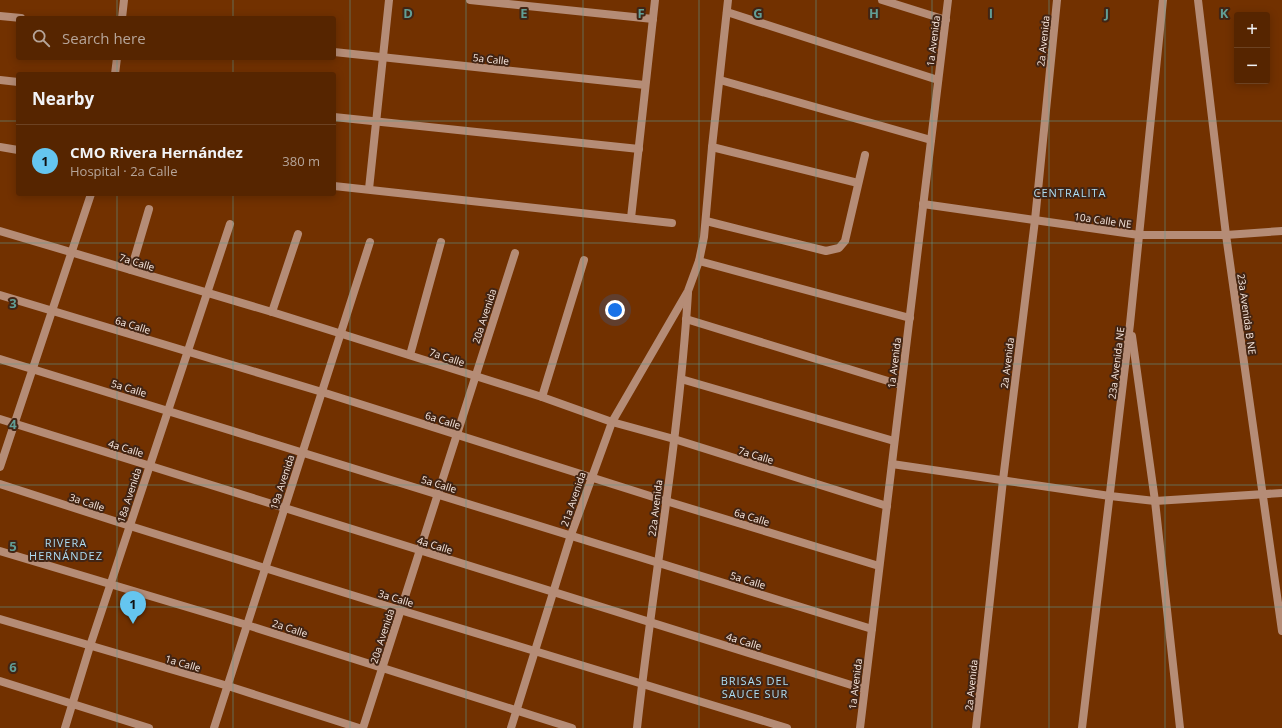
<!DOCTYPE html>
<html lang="en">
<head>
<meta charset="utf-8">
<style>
	:root { --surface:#562500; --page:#5c2d0a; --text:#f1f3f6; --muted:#b6a599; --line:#6c4222; --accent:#65c5ef }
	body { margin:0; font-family:"Open Sans",sans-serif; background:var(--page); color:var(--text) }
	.controls { position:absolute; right:12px; top:12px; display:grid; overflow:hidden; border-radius:4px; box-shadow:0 2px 10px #0003 }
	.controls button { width:36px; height:36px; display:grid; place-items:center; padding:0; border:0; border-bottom:1px solid var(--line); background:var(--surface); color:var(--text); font:20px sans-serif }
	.you { position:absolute; left:615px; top:310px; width:14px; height:14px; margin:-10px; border:3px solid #fff; border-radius:50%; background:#1a73e8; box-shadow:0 0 0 6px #1a73e833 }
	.badge { display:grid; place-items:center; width:26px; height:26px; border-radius:50%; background:var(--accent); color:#111; font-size:13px; font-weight:700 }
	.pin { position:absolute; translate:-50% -33px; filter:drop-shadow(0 1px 2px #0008) }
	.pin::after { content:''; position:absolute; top:21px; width:14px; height:12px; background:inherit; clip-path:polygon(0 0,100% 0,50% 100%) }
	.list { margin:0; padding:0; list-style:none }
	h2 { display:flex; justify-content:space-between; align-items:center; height:52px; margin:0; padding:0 16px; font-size:17px }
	h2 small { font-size:13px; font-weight:400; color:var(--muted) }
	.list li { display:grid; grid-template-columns:26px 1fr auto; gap:12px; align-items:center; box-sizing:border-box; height:72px; padding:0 16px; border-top:1px solid var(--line) }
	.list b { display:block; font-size:15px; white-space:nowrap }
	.list p { margin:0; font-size:13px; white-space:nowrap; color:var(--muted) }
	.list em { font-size:13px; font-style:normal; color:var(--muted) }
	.icon { flex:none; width:22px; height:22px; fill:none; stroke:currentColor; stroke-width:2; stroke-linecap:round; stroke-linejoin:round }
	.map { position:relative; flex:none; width:1282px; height:728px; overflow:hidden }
	.search { position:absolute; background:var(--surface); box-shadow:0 2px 10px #0003; left:16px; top:16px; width:320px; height:44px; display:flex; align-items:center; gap:10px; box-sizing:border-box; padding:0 14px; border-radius:4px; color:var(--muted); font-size:15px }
	.panel { position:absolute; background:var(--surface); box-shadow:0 2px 10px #0003; left:16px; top:72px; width:320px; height:124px; border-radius:4px }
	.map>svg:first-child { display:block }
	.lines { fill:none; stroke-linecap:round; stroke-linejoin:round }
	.minor { stroke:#b58c76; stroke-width:8 }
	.tertiary { stroke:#b58c76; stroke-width:8 }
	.grid { fill:none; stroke:#619e96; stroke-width:1; stroke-opacity:0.55 }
	.labels { text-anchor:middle; stroke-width:4; stroke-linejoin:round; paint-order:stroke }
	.street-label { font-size:10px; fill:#f9e9e0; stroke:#422413 }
	.neighbourhood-label { font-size:11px; letter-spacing:1px; fill:#addef5; stroke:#422413 }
	.grid-label { font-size:13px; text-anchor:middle; font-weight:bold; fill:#619e96; stroke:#422413; stroke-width:4; stroke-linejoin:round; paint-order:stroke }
</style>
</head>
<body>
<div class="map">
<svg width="1282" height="728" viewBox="0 0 1282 728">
	<rect width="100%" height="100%" fill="#723100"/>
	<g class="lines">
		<g class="minor">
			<path d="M 470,0 L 653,19"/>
			<path d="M 882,0 L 946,20"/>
			<path d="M 1198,0 L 1226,235 L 1282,631"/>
			<path d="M 727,12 L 938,80"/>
			<path d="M 0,16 L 21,18"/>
			<path d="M 122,18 L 124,0"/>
			<path d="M 334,52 L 645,85"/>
			<path d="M 115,74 L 117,58"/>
			<path d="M 0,80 L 18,82"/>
			<path d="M 720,80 L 931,140"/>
			<path d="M 334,117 L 639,149"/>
			<path d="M 0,147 L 18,150"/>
			<path d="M 712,147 L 858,183"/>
			<path d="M 334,186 L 672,223"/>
			<path d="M 369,189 L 389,0"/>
			<path d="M 923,204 L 1139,235 L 1226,235 L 1282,231"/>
			<path d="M 631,218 L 655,0"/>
			<path d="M 706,221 L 826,251 L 839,248 L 845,241 L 865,155"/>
			<path d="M 0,231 L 272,312 L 542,397 L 612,422 L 674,439 L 887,506"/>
			<path d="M 699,261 L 910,318"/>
			<path d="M 131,270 L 149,209"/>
			<path d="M 0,295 L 322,392 L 666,501 L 879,566"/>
			<path d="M 272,312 L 298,234"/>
			<path d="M 686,319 L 901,385"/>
			<path d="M 1132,336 L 1155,501 L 1180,728"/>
			<path d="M 410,355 L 441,242"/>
			<path d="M 0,359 L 872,629"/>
			<path d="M 681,379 L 894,441"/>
			<path d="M 542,397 L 584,260"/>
			<path d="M 0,419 L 864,689"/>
			<path d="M 892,464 L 1110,496 L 1155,501 L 1282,493"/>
			<path d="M 0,467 L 91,194"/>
			<path d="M 0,484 L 130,526 L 400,610 L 787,728"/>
			<path d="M 0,551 L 247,625 L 572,728"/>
			<path d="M 0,681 L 149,728"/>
			<path d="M 65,728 L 90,646 L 230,224"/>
			<path d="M 214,728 L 370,242"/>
			<path d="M 363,728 L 515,253"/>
			<path d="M 511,728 L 571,535 L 607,436 L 612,422 L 688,291 L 699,261 L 704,237 L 712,147 L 728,0"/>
			<path d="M 637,728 C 653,583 679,439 688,293"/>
			<path d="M 976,728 L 1003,480 L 1035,220 L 1057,0"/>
			<path d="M 1082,728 L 1130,324 L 1163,0"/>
		</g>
		<g class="tertiary">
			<path d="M 0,619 L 228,686 L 359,728"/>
			<path d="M 860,728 L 948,0"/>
		</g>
	</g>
	<path class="grid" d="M 117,0 L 117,18M 233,0 L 233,18M 350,0 L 350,728M 466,0 L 466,728M 583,0 L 583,728M 699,0 L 699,728M 816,0 L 816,728M 932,0 L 932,728M 1049,0 L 1049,728M 1165,0 L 1165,728M 117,58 L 117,74M 233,58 L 233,74M 0,121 L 18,121M 334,121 L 1282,121M 117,194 L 117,728M 233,194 L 233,728M 0,243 L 1282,243M 0,364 L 1282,364M 0,485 L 1282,485M 0,607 L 1282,607"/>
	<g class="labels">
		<g class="street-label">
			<text transform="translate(933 41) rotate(-83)" y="4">1a Avenida</text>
			<text transform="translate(1043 41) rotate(-84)" y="4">2a Avenida</text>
			<text transform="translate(491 59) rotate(6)" y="4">5a Calle</text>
			<text transform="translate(1103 220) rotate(8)" y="4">10a Calle NE</text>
			<text transform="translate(137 262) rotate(17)" y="4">7a Calle</text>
			<text transform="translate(1247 314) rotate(82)" y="4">23a Avenida B NE</text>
			<text transform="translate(484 316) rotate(-72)" y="4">20a Avenida</text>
			<text transform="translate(133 325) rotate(17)" y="4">6a Calle</text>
			<text transform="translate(447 357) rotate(18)" y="4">7a Calle</text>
			<text transform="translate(894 363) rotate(-83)" y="4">1a Avenida</text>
			<text transform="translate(1007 363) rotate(-83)" y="4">2a Avenida</text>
			<text transform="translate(1116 363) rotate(-83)" y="4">23a Avenida NE</text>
			<text transform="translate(129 388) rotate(17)" y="4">5a Calle</text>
			<text transform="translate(443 420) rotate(17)" y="4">6a Calle</text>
			<text transform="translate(126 448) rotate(17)" y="4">4a Calle</text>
			<text transform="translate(756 455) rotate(17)" y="4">7a Calle</text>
			<text transform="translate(282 482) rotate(-72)" y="4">19a Avenida</text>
			<text transform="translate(439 484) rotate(17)" y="4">5a Calle</text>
			<text transform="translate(129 495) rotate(-72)" y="4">18a Avenida</text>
			<text transform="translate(573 499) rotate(-71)" y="4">21a Avenida</text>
			<text transform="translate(87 502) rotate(18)" y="4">3a Calle</text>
			<text transform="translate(655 508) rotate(-83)" y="4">22a Avenida</text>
			<text transform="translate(752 517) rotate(17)" y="4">6a Calle</text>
			<text transform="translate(435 545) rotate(17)" y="4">4a Calle</text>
			<text transform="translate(748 580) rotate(17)" y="4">5a Calle</text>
			<text transform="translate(396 598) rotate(17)" y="4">3a Calle</text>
			<text transform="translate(290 628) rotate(18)" y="4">2a Calle</text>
			<text transform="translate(382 636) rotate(-72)" y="4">20a Avenida</text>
			<text transform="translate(744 641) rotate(17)" y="4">4a Calle</text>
			<text transform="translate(183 663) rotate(16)" y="4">1a Calle</text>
			<text transform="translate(855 684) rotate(-83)" y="4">1a Avenida</text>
			<text transform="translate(971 685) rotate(-84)" y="4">2a Avenida</text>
		</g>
		<g class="neighbourhood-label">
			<text x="1070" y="197">CENTRALITA</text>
			<text x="66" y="547">RIVERA<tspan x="66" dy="13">HERNÁNDEZ</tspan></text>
			<text x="755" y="685">BRISAS DEL<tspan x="755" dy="13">SAUCE SUR</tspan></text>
		</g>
	</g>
	<g class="grid-label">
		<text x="408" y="18">D</text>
		<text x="524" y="18">E</text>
		<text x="641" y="18">F</text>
		<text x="758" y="18">G</text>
		<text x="874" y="18">H</text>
		<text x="991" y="18">I</text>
		<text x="1107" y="18">J</text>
		<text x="1224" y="18">K</text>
		<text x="13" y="308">3</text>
		<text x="13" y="429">4</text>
		<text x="13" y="551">5</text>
		<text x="13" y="672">6</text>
	</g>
</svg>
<div class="controls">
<button>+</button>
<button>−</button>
</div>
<div class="you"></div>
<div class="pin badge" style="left:133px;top:624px">1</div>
<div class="search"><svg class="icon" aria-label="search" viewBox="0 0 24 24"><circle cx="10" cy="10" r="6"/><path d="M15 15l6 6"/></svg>Search here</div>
<section class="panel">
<h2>Nearby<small></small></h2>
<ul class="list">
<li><span class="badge">1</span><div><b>CMO Rivera Hernández</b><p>Hospital · 2a Calle</p></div><em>380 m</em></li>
</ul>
</section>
</div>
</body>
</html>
